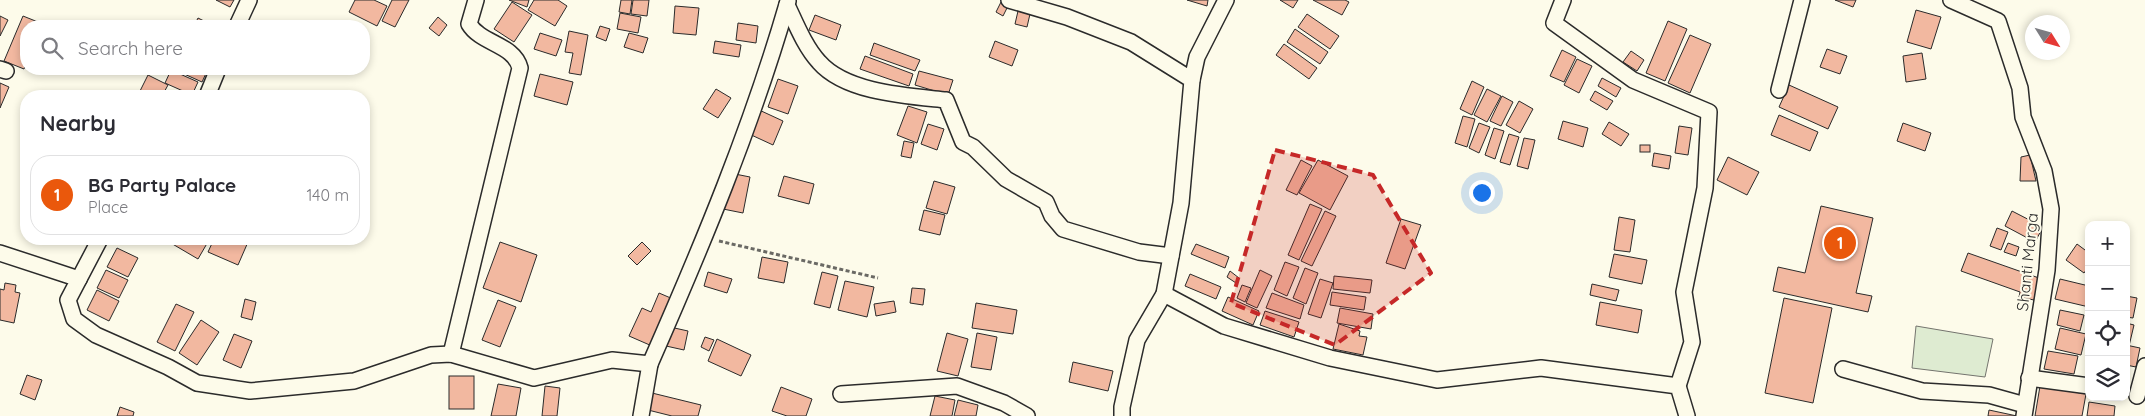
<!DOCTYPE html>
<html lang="en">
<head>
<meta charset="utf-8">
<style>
	:root { --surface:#fff; --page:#f2f2f3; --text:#2b2b33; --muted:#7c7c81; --line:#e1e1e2; --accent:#ea580c }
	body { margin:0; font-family:Quicksand,sans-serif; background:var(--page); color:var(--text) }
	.controls { position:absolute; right:15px; bottom:15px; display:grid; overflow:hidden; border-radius:10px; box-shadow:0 2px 8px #0003 }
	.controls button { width:45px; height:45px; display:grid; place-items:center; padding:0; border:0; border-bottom:1px solid var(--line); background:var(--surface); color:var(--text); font:25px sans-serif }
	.compass { position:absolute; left:2025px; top:15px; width:45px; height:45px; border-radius:50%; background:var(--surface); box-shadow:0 2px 8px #0003; rotate:127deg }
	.you { position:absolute; left:1481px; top:192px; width:18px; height:18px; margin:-12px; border:4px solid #fff; border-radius:50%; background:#1a73e8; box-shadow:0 0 0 8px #1a73e833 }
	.badge { display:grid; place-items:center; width:32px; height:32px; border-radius:50%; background:var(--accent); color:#fff; font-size:16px; font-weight:700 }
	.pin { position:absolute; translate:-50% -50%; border:2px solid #fff; box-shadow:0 1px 5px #0006 }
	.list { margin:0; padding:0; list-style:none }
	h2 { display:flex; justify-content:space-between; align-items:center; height:65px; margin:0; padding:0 20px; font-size:21px }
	h2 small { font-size:16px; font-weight:400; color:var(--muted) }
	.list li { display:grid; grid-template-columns:32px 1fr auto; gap:15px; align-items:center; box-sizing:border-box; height:80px; margin:0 10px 10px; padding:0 10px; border:1px solid var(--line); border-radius:20px }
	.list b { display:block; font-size:19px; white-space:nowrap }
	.list p { margin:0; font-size:16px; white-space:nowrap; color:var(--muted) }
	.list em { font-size:16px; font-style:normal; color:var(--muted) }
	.icon { flex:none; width:28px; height:28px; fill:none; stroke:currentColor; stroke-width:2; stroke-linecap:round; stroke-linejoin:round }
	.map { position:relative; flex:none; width:2145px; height:416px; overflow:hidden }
	.search { position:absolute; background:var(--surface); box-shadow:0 2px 8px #0003; left:20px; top:20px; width:350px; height:55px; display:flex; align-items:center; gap:12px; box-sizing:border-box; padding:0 18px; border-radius:20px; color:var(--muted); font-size:19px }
	.panel { position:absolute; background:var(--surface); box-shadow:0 2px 8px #0003; left:20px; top:90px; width:350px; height:155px; border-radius:20px }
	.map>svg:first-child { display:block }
	.green { fill:#deebd1; stroke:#74746e }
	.building { fill:#f2b8a0; stroke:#2b2b2b }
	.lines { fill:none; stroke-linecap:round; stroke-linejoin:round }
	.minor-casing { stroke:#2b2b2b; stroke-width:18 }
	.path { stroke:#6a6964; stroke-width:3; stroke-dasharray:4 2.5; stroke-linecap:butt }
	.minor { stroke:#fdfbea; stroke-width:15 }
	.marked { fill:#c62828; fill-opacity:0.2; stroke:#c62828; stroke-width:4; stroke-dasharray:10 6; stroke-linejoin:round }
	.labels { text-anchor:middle; stroke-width:4; stroke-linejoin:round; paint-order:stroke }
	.street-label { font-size:16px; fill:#2b2b2b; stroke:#fdfbea }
</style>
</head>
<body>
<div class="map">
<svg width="2145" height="416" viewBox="0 0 2145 416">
	<rect width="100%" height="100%" fill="#fdfbea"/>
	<path class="green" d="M 1916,326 L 1993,339 L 1985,377 L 1912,368 Z"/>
	<g class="building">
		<path d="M 216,0 L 234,0 L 230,7 Z"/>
		<path d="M 355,0 L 374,0 L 387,6 L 377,26 L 349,12 Z"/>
		<path d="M 392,0 L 409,0 L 395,27 L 382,21 Z"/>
		<path d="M 509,0 L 529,0 L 527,7 Z"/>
		<path d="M 534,0 L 558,0 L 567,6 L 555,26 L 528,10 Z"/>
		<path d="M 621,0 L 632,0 L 630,14 L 619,12 Z"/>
		<path d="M 633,0 L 649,0 L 647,16 L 631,14 Z"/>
		<path d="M 1187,0 L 1208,0 L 1207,6 Z"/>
		<path d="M 1280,0 L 1298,0 L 1293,8 Z"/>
		<path d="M 1313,0 L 1345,0 L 1349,2 L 1342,15 Z"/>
		<path d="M 1835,0 L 1856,0 L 1853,7 Z"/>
		<path d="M 512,2 L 532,15 L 514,42 L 494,29 Z"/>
		<path d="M 1001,2 L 1008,6 L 1003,16 L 996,12 Z"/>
		<path d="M 675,6 L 699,8 L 696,35 L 673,33 Z"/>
		<path d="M 1916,10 L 1941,17 L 1931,49 L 1907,42 Z"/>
		<path d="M 1018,11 L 1030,14 L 1027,27 L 1015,24 Z"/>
		<path d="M 620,13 L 641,17 L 638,33 L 617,29 Z"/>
		<path d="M 1307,14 L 1339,36 L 1330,49 L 1298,27 Z"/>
		<path d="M 815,15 L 841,25 L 836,40 L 809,30 Z"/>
		<path d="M 0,16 L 8,20 L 0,36 Z"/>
		<path d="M 23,16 L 43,24 L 42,26 L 26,26 L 26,63 L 24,69 L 4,61 Z"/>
		<path d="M 438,17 L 447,25 L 439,36 L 429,28 Z"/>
		<path d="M 198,18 L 214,26 L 194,26 Z"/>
		<path d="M 1668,21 L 1687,29 L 1665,81 L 1646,73 Z"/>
		<path d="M 738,23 L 758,26 L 756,43 L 736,40 Z"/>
		<path d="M 600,26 L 610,29 L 606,41 L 596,37 Z"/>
		<path d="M 1295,29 L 1328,52 L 1320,64 L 1287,42 Z"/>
		<path d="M 569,31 L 588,35 L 581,75 L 569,73 L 573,53 L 565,52 Z"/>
		<path d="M 540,33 L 562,40 L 556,56 L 534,49 Z"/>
		<path d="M 629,33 L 648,38 L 643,53 L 624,47 Z"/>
		<path d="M 1690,35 L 1711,44 L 1690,93 L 1668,83 Z"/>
		<path d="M 715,41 L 741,45 L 739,57 L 713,53 Z"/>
		<path d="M 995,41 L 1018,50 L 1012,66 L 989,57 Z"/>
		<path d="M 874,43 L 920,60 L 915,71 L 870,55 Z"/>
		<path d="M 1284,44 L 1317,68 L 1309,79 L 1276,55 Z"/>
		<path d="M 1827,49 L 1847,56 L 1840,74 L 1820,67 Z"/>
		<path d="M 1562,50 L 1576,57 L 1564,82 L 1550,76 Z"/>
		<path d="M 1631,51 L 1644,60 L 1637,71 L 1623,62 Z"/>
		<path d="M 1922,53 L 1926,79 L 1906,82 L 1903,56 Z"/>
		<path d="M 865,56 L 913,74 L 909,86 L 860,69 Z"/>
		<path d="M 1577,59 L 1592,66 L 1579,93 L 1564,85 Z"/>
		<path d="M 173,69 L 208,69 L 202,82 Z"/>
		<path d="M 171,70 L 198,82 L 192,95 L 165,83 Z"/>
		<path d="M 919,71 L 953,80 L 948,95 L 915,85 Z"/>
		<path d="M 540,74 L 573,82 L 567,105 L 534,96 Z"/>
		<path d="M 148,75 L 168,85 L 162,96 L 138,95 Z"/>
		<path d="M 1602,78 L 1621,88 L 1616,97 L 1598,86 Z"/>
		<path d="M 778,79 L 798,86 L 788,114 L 768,107 Z"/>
		<path d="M 1472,81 L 1484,87 L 1472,115 L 1460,109 Z"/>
		<path d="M 0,83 L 9,87 L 0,108 Z"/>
		<path d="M 1789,85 L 1838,107 L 1828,129 L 1779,107 Z"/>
		<path d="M 716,89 L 731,98 L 718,118 L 703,109 Z"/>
		<path d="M 1487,89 L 1501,96 L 1487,122 L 1474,115 Z"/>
		<path d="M 1595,91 L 1613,101 L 1607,110 L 1590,100 Z"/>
		<path d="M 1502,96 L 1513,102 L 1501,126 L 1490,121 Z"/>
		<path d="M 1519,101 L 1533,109 L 1520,133 L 1506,125 Z"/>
		<path d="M 908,106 L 927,112 L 917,143 L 897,135 Z"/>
		<path d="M 757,109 L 783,121 L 773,145 L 747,133 Z"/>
		<path d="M 1779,115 L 1818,132 L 1810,151 L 1771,135 Z"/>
		<path d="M 1463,116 L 1475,119 L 1467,147 L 1455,143 Z"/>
		<path d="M 1563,121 L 1588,128 L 1583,147 L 1558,139 Z"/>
		<path d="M 1609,122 L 1629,134 L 1621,146 L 1602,134 Z"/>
		<path d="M 1479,123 L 1490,127 L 1479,153 L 1469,148 Z"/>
		<path d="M 1903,123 L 1931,133 L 1925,151 L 1897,141 Z"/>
		<path d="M 928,124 L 944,129 L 937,150 L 921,144 Z"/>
		<path d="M 1679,126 L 1692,128 L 1688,155 L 1675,153 Z"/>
		<path d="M 1494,128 L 1504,131 L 1495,159 L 1485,155 Z"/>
		<path d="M 1509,134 L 1519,137 L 1510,165 L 1500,162 Z"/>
		<path d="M 1524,138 L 1535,140 L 1528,169 L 1517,166 Z"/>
		<path d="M 904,141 L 914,143 L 911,158 L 901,156 Z"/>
		<rect x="1640" y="145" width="10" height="7"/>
		<path d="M 1654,153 L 1671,156 L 1669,169 L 1652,166 Z"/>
		<path d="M 2030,155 L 2036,181 L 2020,181 L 2021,157 Z"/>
		<path d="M 1728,157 L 1759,172 L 1747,195 L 1717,180 Z"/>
		<path d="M 1301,160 L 1312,166 L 1297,195 L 1286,190 Z"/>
		<path d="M 1318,160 L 1348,176 L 1330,210 L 1299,193 Z"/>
		<path d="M 730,173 L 750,177 L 743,213 L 723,209 Z"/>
		<path d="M 784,176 L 814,184 L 809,204 L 778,196 Z"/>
		<path d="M 934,181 L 955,187 L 947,214 L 926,208 Z"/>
		<path d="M 1310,204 L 1322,209 L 1299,260 L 1288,255 Z"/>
		<path d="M 1821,206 L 1873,218 L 1856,293 L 1872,296 L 1868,312 L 1773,291 L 1778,267 L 1805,273 Z"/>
		<path d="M 924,210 L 945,215 L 940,235 L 919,230 Z"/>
		<path d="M 1325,211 L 1336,216 L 1312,266 L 1301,261 Z"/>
		<path d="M 2012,211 L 2043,227 L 2035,242 L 2005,226 Z"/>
		<path d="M 1619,217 L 1635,220 L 1630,252 L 1614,250 Z"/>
		<path d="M 1401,219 L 1421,225 L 1405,269 L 1386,263 Z"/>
		<path d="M 1997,228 L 2008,232 L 2001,250 L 1990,246 Z"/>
		<path d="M 164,239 L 208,239 L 209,240 L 198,259 Z"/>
		<path d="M 214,239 L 241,239 L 248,242 L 238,265 L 208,252 Z"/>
		<path d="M 500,242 L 537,255 L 521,302 L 483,288 Z"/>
		<path d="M 642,242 L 651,251 L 637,265 L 628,256 Z"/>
		<path d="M 2008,243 L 2019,247 L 2016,256 L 2004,252 Z"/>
		<path d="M 1196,244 L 1229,257 L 1225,268 L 1191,254 Z"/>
		<path d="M 2077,244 L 2089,253 L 2089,266 L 2084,273 L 2066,260 Z"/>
		<path d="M 117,248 L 138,258 L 128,277 L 107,267 Z"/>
		<path d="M 1968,253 L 2039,278 L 2034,300 L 2019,297 L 2020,292 L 1961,271 Z"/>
		<path d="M 1614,254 L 1647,260 L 1642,284 L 1609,277 Z"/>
		<path d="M 762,257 L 788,262 L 784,283 L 758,278 Z"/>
		<path d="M 1285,262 L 1299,267 L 1287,296 L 1274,290 Z"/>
		<path d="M 1305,268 L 1318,273 L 1306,304 L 1293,298 Z"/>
		<path d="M 106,270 L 128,280 L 119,298 L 97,288 Z"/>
		<path d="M 1260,270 L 1272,276 L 1257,308 L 1246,303 Z"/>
		<path d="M 1230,271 L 1239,278 L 1236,283 L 1227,277 Z"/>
		<path d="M 708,272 L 732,279 L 727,293 L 704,286 Z"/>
		<path d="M 822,272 L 838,276 L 830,308 L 814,304 Z"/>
		<path d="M 1190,274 L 1221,287 L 1216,299 L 1185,286 Z"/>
		<path d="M 1334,276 L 1372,280 L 1370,293 L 1333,289 Z"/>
		<path d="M 1320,279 L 1333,283 L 1321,318 L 1308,314 Z"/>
		<path d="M 2060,279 L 2089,286 L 2089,307 L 2055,299 Z"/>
		<path d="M 845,281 L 874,287 L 867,317 L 838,310 Z"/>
		<path d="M 5,283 L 16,285 L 15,292 L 20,293 L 14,323 L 0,320 L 0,289 L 4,290 Z"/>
		<path d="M 1592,284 L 1619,290 L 1616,301 L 1590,295 Z"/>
		<path d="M 1242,285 L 1251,288 L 1245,302 L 1237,298 Z"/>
		<path d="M 912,288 L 925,289 L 923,305 L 910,303 Z"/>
		<path d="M 97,290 L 119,301 L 109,321 L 87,310 Z"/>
		<path d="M 1332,292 L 1366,297 L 1364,310 L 1330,305 Z"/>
		<path d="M 659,293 L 673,299 L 652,346 L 629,336 L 642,308 L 651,312 Z"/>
		<path d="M 1272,293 L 1304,305 L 1300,319 L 1266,308 Z"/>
		<path d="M 2126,296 L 2137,298 L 2133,318 L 2126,317 Z"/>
		<path d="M 1228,297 L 1259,311 L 1253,325 L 1222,311 Z"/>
		<path d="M 1784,298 L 1832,308 L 1813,403 L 1765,393 Z"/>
		<path d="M 245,299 L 256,302 L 252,320 L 241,317 Z"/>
		<path d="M 498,300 L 516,307 L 500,347 L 482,340 Z"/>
		<path d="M 894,301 L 896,312 L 876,316 L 874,304 Z"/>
		<path d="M 1600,302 L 1642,310 L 1638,333 L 1596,325 Z"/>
		<path d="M 976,303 L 1017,310 L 1013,334 L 972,328 Z"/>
		<path d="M 176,304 L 194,312 L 175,351 L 157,342 Z"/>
		<path d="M 1340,308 L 1373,314 L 1371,329 L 1337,323 Z"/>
		<path d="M 2060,310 L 2084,315 L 2080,331 L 2057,325 Z"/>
		<path d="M 1265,311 L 1299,322 L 1294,337 L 1260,325 Z"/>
		<path d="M 201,320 L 219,332 L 197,365 L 179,353 Z"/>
		<path d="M 2126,323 L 2134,325 L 2129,346 L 2126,345 Z"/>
		<path d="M 1339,324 L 1360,331 L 1359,336 L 1367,337 L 1363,355 L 1333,349 Z"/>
		<path d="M 670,327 L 688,331 L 684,350 L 666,346 Z"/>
		<path d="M 2060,328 L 2086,334 L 2081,355 L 2055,349 Z"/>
		<path d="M 947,333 L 968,339 L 958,376 L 937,371 Z"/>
		<path d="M 977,333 L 997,337 L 991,370 L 971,367 Z"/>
		<path d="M 234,334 L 252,341 L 241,368 L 223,360 Z"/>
		<path d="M 705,337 L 714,340 L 709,351 L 701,347 Z"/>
		<path d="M 717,339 L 751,355 L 741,376 L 708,361 Z"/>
		<path d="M 2126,345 L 2140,348 L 2136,367 L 2126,365 Z"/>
		<path d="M 2048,351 L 2078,356 L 2074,374 L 2044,369 Z"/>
		<path d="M 1073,362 L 1113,371 L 1108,391 L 1069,382 Z"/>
		<path d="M 27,375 L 42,380 L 35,400 L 20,394 Z"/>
		<rect x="449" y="376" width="25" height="33"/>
		<path d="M 498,384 L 521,388 L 516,416 L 491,416 Z"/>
		<path d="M 545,386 L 560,388 L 557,416 L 542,416 Z"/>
		<path d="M 2040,386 L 2086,394 L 2082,416 L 2035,416 Z"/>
		<path d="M 781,387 L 812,399 L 806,416 L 787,416 L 772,411 Z"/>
		<path d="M 652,393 L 701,405 L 698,416 L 672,416 L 648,410 Z"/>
		<path d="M 935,396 L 955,400 L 952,416 L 930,416 Z"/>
		<path d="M 958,400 L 978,405 L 976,416 L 954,416 Z"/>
		<path d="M 2089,402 L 2115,406 L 2114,416 L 2087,416 Z"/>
		<path d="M 120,407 L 134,412 L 133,416 L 117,416 Z"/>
		<path d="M 1989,410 L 2017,416 L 1988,416 Z"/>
	</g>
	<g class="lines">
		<g class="minor-casing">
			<g id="minor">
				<path d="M 1009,0 L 1067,17 L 1131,42 L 1192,80 L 1181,203 L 1164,294 L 1137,340 L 1122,407 L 1122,416"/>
				<path d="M 1563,0 L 1554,23 L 1633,80 L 1709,112 L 1705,188 L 1684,292 L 1692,342 L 1678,386"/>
				<path d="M 1951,0 L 1998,21 L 2020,88 L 2023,117 L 2044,171 L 2051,209 L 2047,270 L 2024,416"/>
				<path d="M 787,5 C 796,24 805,47 819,62 C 846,93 908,96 946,100 L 963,142 L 973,147 L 1006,179 L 1046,202 L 1052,216 L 1063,229 L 1139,252 L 1171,256"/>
				<path d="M 237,26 L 249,0"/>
				<path d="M 0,69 L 6,71"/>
				<path d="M 1192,80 L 1197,57 L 1226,0"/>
				<path d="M 1779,90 L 1802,0"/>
				<path d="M 207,96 L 218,69"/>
				<path d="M 0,253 L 79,279 L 68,300 L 74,319 L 96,335 L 168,367 L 197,383 L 250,391 L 354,381 L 431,355 L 451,354 L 534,378 L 612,360 L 650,364 L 641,416"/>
				<path d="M 79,279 L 100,239"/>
				<path d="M 1164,294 L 1224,326 L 1330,358 L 1437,380 L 1541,368 L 1678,386 L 1687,416"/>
				<path d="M 451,354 L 520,68 C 514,44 481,44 469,24 L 476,0"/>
				<path d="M 650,364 C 702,246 752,126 788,1"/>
				<path d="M 1843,369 L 1922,391 L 1989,395 L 2025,405"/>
				<path d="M 2029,378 L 2089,386"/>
				<path d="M 841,394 L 957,386 L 1004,403 L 1027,416"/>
				<path d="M 2137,396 L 2145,366"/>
			</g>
		</g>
		<path class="path" d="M 719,241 L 878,278"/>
		<use href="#minor" class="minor"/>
	</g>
	<path class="marked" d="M 1275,150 L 1373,175 L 1431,273 L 1335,345 L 1231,303 Z"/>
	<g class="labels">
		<g class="street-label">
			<text transform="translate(2027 262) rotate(-84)" y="6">Shanti Marga</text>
		</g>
	</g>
</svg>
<div class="controls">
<button>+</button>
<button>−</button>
<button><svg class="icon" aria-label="locate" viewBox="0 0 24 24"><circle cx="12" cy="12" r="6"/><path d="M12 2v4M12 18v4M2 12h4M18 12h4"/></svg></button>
<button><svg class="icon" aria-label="layers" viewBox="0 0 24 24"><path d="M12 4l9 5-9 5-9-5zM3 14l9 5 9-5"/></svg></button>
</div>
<svg class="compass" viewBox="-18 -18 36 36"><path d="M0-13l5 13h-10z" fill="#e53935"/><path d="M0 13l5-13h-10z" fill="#7c7c81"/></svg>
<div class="you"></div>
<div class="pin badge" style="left:1840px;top:243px">1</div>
<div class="search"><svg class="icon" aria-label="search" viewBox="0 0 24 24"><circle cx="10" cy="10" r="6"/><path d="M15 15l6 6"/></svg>Search here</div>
<section class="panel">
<h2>Nearby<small></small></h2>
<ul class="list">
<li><span class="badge">1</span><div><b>BG Party Palace</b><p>Place</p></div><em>140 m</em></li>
</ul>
</section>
</div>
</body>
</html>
